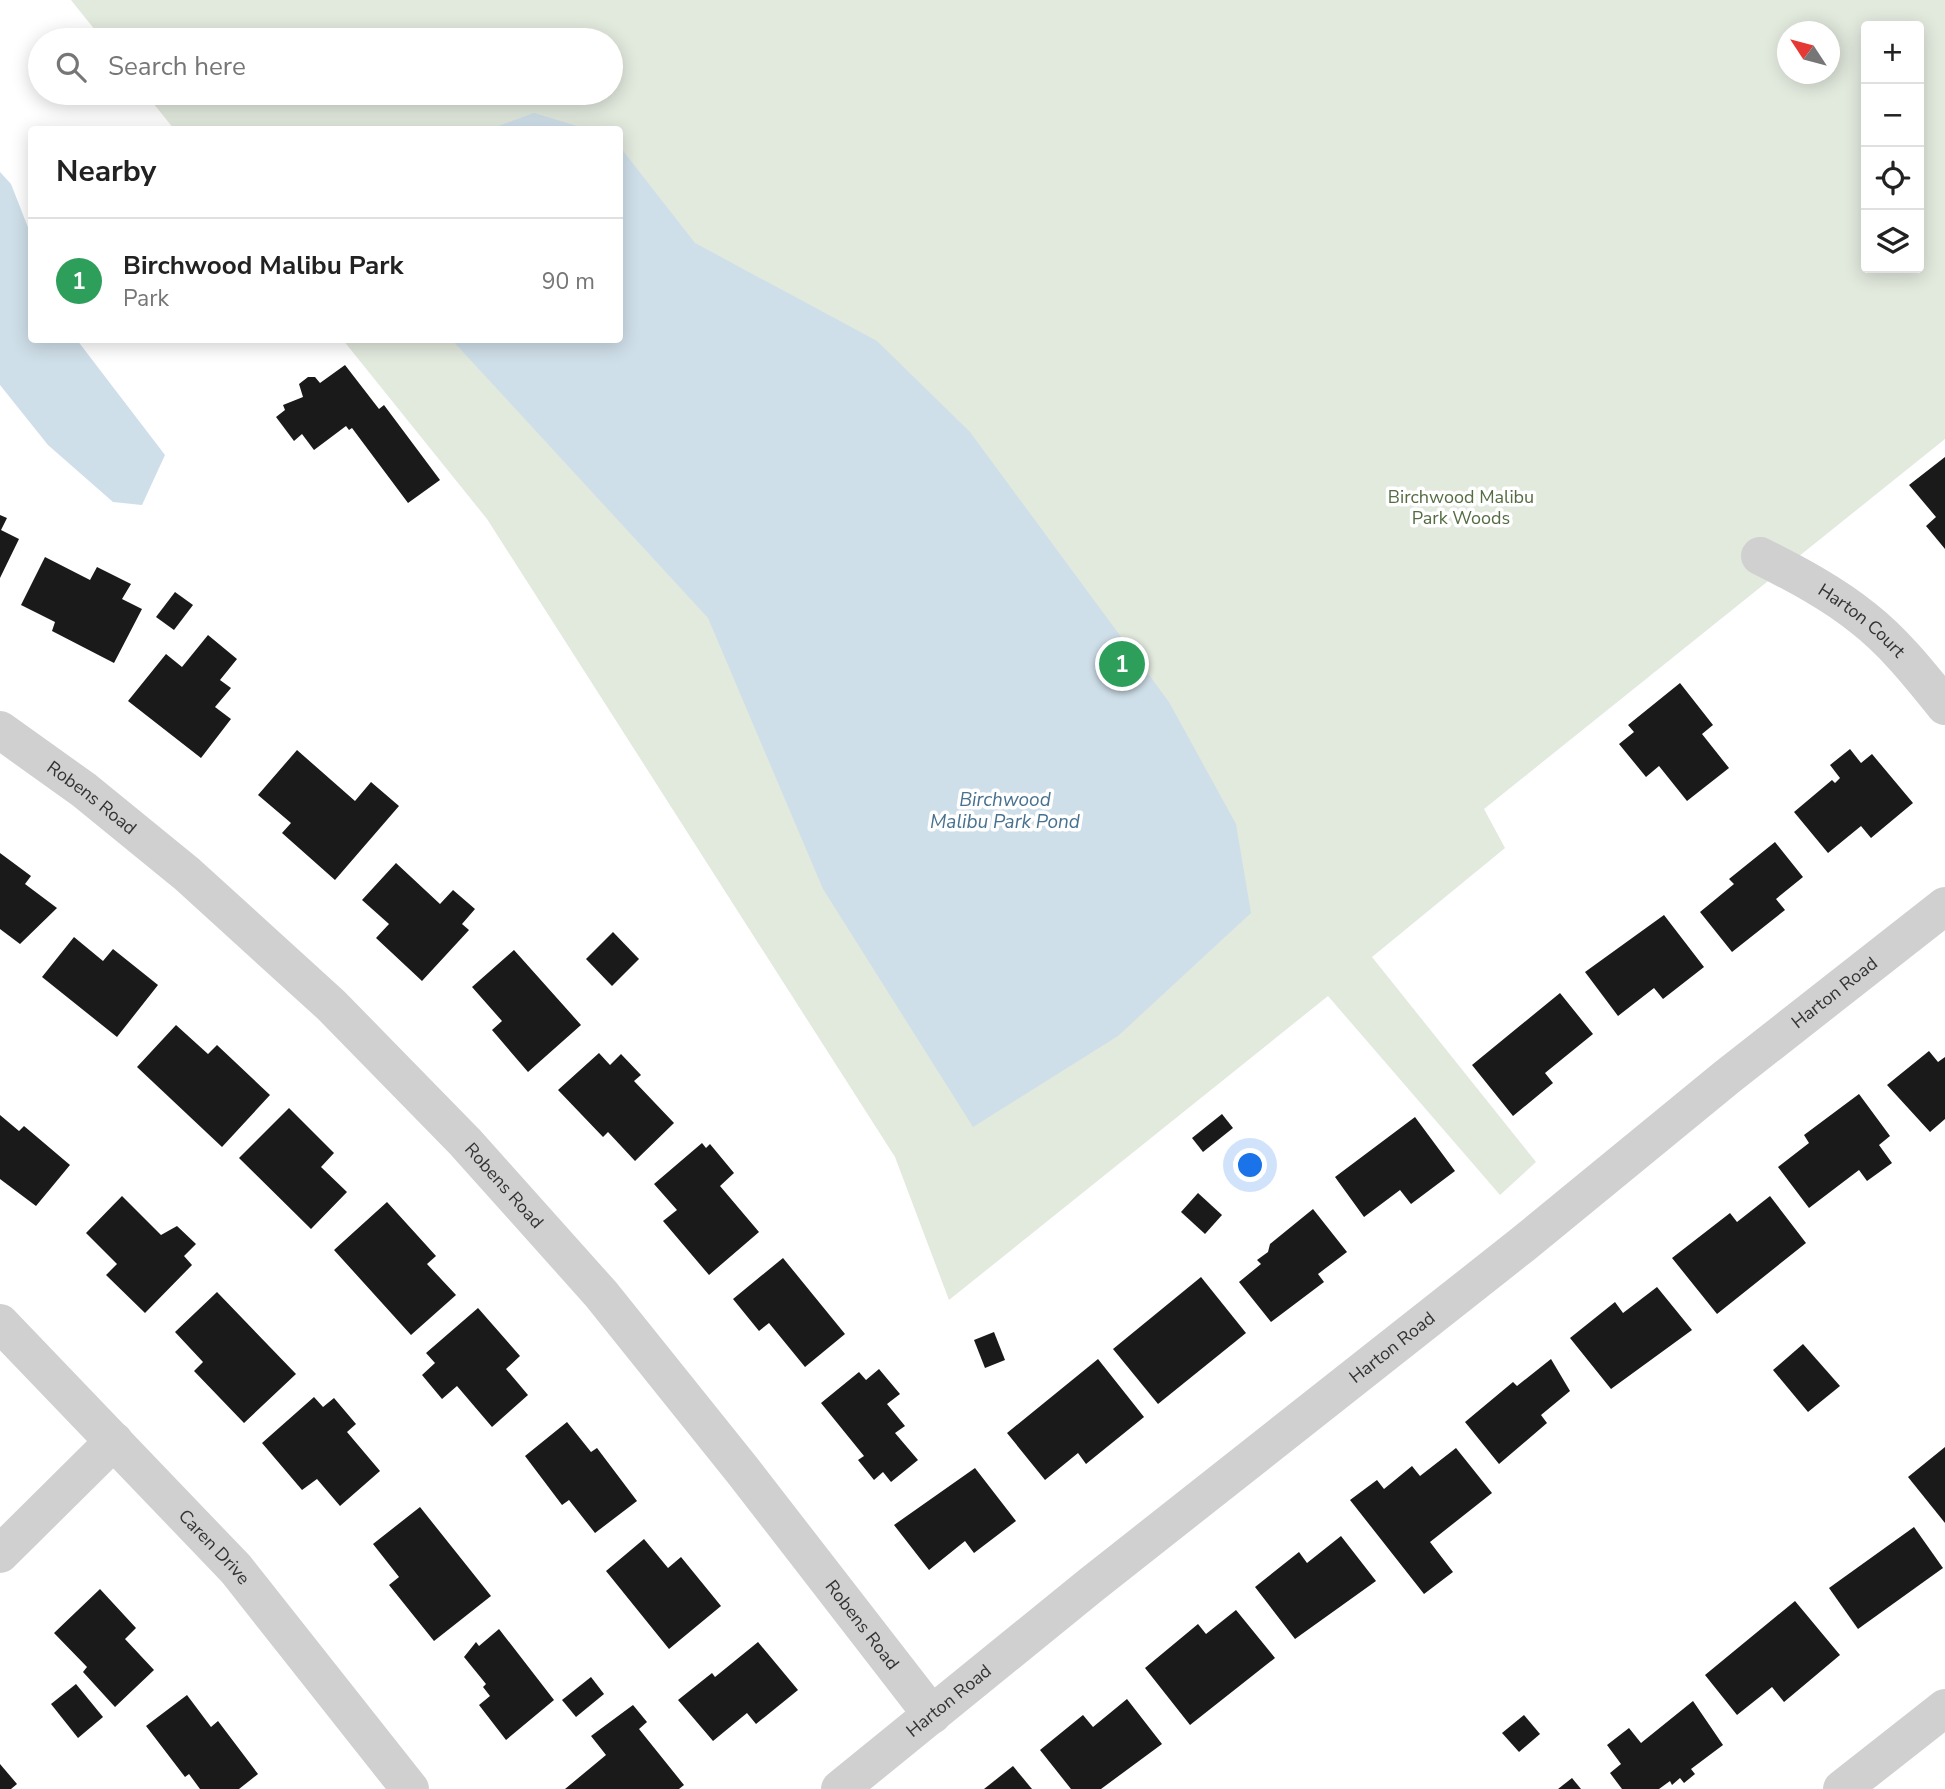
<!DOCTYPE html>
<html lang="en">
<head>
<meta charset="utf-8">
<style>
	:root { --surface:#fff; --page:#f6f6f6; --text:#222; --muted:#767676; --line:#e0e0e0; --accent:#111827 }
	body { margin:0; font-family:"Nunito Sans",sans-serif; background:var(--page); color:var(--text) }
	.controls { position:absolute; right:21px; top:21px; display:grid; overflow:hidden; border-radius:7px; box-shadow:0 4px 18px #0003 }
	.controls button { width:63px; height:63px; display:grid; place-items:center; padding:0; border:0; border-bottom:2px solid var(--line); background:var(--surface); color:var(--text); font:35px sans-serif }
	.compass { position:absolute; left:1777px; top:21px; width:63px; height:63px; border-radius:50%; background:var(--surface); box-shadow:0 4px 18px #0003; rotate:306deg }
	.you { position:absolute; left:1251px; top:1166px; width:24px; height:24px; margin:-18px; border:5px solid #fff; border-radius:50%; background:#1a73e8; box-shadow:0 0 0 10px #1a73e833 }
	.badge { display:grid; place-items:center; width:46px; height:46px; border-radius:50%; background:var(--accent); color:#fff; font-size:23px; font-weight:700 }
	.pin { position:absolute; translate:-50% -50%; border:4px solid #fff; box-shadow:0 2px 7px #0006 }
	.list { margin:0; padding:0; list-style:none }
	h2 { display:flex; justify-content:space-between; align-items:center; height:91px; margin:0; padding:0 28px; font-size:30px }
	h2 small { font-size:23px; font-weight:400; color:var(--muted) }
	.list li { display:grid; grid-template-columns:46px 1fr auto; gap:21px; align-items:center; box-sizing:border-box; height:126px; padding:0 28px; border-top:2px solid var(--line) }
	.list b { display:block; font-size:26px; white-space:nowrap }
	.list p { margin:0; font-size:23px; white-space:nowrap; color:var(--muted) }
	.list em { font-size:23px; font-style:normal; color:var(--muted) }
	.icon { flex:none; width:38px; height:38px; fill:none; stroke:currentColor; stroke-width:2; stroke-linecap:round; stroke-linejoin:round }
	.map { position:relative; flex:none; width:1945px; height:1789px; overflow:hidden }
	.search { position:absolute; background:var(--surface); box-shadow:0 4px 18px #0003; left:28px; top:28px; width:595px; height:77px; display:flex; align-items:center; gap:18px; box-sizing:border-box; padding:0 24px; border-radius:38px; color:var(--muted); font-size:26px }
	.panel { position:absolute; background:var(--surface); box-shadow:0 4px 18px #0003; left:28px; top:126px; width:595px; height:217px; border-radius:7px }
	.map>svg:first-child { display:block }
	.green { fill:#e2e9dd; fill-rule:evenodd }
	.water { fill:#cfdfe9 }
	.building { fill:#1a1a1a }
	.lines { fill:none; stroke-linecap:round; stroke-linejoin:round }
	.minor { stroke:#d0d0d0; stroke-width:38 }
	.labels { text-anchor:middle; stroke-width:7; stroke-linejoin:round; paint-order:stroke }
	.park-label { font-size:18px; fill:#556c43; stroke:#fff }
	.street-label { font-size:18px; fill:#333; stroke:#fff }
	.water-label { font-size:19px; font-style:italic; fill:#47718f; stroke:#fff }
</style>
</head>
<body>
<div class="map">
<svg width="1945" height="1789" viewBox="0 0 1945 1789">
	<rect width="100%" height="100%" fill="#fff"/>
	<path class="green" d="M 71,0 L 1945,0 L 1945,439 L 1484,809 L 1505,848 L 1372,957 L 1536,1162 L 1500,1195 L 1328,996 L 949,1300 L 895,1157 L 487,519 L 343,340 L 620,340 L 620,130 L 174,129 L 145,93 L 611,93 L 611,40 L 103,40 ZM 1866,26 L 1919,26 L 1919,268 L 1866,268 ZM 1787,32 L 1829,32 L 1829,74 L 1787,74 Z"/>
	<g class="water">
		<path d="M 534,113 L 587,129 L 490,129 Z"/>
		<path d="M 620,147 L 695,243 L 877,341 L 970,432 L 1169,702 L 1236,824 L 1251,913 L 1118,1036 L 973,1127 L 823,889 L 708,618 L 452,340 L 620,340 Z"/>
		<path d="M 0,172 L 11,184 L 31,235 L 32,340 L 77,340 L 165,455 L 142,505 L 113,502 L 48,445 L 0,385 Z"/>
	</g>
	<g class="building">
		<path d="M 345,365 L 379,409 L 384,405 L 440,480 L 408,503 L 352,428 L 349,430 L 346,426 L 314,450 L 302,434 L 294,441 L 276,417 L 285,410 L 283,405 L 303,397 L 299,384 L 308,377 L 315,377 L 320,383 Z"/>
		<path d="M 1945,457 L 1945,549 L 1926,526 L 1936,517 L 1909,485 Z"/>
		<path d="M 0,515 L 7,518 L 1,530 L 19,539 L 0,578 Z"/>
		<path d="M 45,557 L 90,580 L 97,567 L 131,584 L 122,599 L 142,609 L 114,663 L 52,631 L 55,622 L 21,605 Z"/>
		<path d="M 175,592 L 193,605 L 174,630 L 156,617 Z"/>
		<path d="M 208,635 L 237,659 L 220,680 L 231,688 L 215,707 L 231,719 L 201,758 L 128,701 L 166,654 L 182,667 Z"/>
		<path d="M 1680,683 L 1713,725 L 1702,734 L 1729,768 L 1687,801 L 1659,766 L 1646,777 L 1619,744 L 1634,732 L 1628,725 Z"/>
		<path d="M 1850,749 L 1861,763 L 1872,754 L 1913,803 L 1871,838 L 1861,826 L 1828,853 L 1794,812 L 1832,780 L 1835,783 L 1840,778 L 1830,765 Z"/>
		<path d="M 297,750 L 355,801 L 371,782 L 399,806 L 335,880 L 282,833 L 291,823 L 258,795 Z"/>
		<path d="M 1775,842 L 1803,877 L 1776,899 L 1785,910 L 1732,952 L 1700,912 L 1734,884 L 1729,879 Z"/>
		<path d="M 0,853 L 31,876 L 25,884 L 57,908 L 20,944 L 0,929 Z"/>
		<path d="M 396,863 L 440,904 L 453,890 L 475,909 L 462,924 L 469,930 L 422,981 L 376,938 L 389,924 L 362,900 Z"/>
		<path d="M 1664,915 L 1704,967 L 1663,999 L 1654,988 L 1618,1016 L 1585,972 Z"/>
		<path d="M 613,932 L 639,959 L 612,986 L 586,959 Z"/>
		<path d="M 74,937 L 103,961 L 113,949 L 158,985 L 117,1037 L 42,977 Z"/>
		<path d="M 514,950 L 581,1025 L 528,1072 L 492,1030 L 502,1021 L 472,987 Z"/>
		<path d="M 1560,993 L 1593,1034 L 1545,1073 L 1553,1083 L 1513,1116 L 1472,1065 Z"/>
		<path d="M 176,1025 L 208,1054 L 217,1045 L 270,1095 L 222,1147 L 137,1067 Z"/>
		<path d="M 1929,1051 L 1938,1062 L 1945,1057 L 1945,1119 L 1930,1132 L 1887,1085 Z"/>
		<path d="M 599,1053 L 610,1065 L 621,1054 L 641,1075 L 634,1081 L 674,1123 L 635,1161 L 608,1132 L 603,1137 L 558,1090 Z"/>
		<path d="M 1859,1094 L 1890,1136 L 1879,1145 L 1892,1163 L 1867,1181 L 1859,1170 L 1809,1208 L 1778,1167 L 1809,1143 L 1804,1135 Z"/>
		<path d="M 289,1108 L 334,1153 L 321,1167 L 347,1192 L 311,1229 L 239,1158 Z"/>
		<path d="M 1222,1114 L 1233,1128 L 1203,1152 L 1192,1138 Z"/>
		<path d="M 0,1115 L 19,1131 L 24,1126 L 70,1165 L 36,1206 L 0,1179 Z"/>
		<path d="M 1415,1117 L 1455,1171 L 1411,1204 L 1400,1190 L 1364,1217 L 1335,1177 Z"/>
		<path d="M 702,1143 L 706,1148 L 710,1144 L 734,1173 L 720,1186 L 759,1232 L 709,1275 L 663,1221 L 677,1210 L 654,1184 Z"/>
		<path d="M 1198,1193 L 1222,1215 L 1205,1234 L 1181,1212 Z"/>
		<path d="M 122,1196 L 161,1235 L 177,1226 L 196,1244 L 184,1256 L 192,1265 L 145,1313 L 106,1275 L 117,1264 L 86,1233 Z"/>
		<path d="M 1770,1196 L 1806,1243 L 1717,1314 L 1672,1258 L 1730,1213 L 1737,1222 Z"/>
		<path d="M 387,1202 L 436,1256 L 427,1264 L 456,1295 L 411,1335 L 334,1250 Z"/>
		<path d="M 1313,1209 L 1347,1252 L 1318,1274 L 1324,1282 L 1271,1322 L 1239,1282 L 1261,1264 L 1257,1260 L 1268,1252 L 1270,1244 Z"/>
		<path d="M 783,1258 L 845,1334 L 805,1367 L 769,1323 L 759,1331 L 733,1299 Z"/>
		<path d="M 1201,1277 L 1246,1333 L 1158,1404 L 1113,1349 Z"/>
		<path d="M 1657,1287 L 1692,1330 L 1611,1389 L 1570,1338 L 1615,1302 L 1623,1313 Z"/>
		<path d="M 217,1292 L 296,1374 L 244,1423 L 194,1371 L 203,1362 L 175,1332 Z"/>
		<path d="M 478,1308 L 520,1356 L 506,1369 L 528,1395 L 492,1427 L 457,1386 L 442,1399 L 422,1375 L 435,1363 L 426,1353 Z"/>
		<path d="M 994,1332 L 1005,1360 L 985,1368 L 974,1340 Z"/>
		<path d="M 1803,1344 L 1840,1386 L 1808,1412 L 1773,1370 Z"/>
		<path d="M 1098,1359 L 1144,1417 L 1086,1464 L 1078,1453 L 1045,1480 L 1007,1433 Z"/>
		<path d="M 1551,1359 L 1570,1391 L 1541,1415 L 1547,1423 L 1499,1464 L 1465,1422 L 1513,1382 L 1517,1386 Z"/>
		<path d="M 879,1369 L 900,1394 L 887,1404 L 905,1426 L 895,1433 L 918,1460 L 891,1482 L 883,1472 L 874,1480 L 858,1460 L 864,1456 L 821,1403 L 859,1372 L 866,1380 Z"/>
		<path d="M 314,1397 L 323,1407 L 334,1398 L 356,1424 L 347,1432 L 380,1471 L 340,1506 L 317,1479 L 302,1490 L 262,1443 Z"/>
		<path d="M 567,1422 L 591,1452 L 597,1448 L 637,1501 L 595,1533 L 569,1500 L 562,1505 L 525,1456 Z"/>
		<path d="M 1945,1447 L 1945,1523 L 1908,1477 Z"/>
		<path d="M 1456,1448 L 1492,1493 L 1430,1542 L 1453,1572 L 1424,1594 L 1350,1500 L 1377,1480 L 1384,1489 L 1412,1466 L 1420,1476 Z"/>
		<path d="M 975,1468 L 1016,1521 L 974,1553 L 965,1541 L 929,1570 L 894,1525 Z"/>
		<path d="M 420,1507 L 491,1596 L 434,1641 L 389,1585 L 399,1577 L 373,1544 Z"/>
		<path d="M 1914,1527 L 1943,1568 L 1858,1629 L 1829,1588 Z"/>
		<path d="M 1341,1536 L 1376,1581 L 1295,1639 L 1255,1587 L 1299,1552 L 1307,1563 Z"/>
		<path d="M 644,1539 L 668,1568 L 681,1557 L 721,1606 L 669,1649 L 606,1571 Z"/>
		<path d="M 100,1589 L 136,1628 L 125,1639 L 154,1670 L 115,1707 L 83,1672 L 87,1667 L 54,1633 Z"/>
		<path d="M 1795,1601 L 1840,1655 L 1784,1702 L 1772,1687 L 1737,1715 L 1705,1675 Z"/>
		<path d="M 1236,1610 L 1275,1658 L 1190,1725 L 1145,1668 L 1198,1624 L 1206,1634 Z"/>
		<path d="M 499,1629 L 554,1700 L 506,1740 L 479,1705 L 490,1696 L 483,1687 L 486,1684 L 464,1657 L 476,1642 L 479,1646 Z"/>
		<path d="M 758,1642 L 798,1690 L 756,1724 L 747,1713 L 713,1741 L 678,1700 L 712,1673 L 715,1677 Z"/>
		<path d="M 591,1677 L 604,1694 L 576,1717 L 562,1700 Z"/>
		<path d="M 76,1684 L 103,1717 L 78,1738 L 51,1704 Z"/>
		<path d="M 187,1695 L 211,1727 L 218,1721 L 258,1774 L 239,1789 L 200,1789 L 189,1774 L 185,1777 L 146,1726 Z"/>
		<path d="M 1127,1699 L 1162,1744 L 1101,1789 L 1071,1789 L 1040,1750 L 1083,1715 L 1093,1727 Z"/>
		<path d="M 1693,1701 L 1723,1745 L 1691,1769 L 1695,1774 L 1684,1783 L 1680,1778 L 1672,1785 L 1670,1781 L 1659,1789 L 1622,1789 L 1610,1773 L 1621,1764 L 1607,1745 L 1629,1728 L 1641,1743 Z"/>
		<path d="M 633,1705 L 647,1722 L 639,1729 L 684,1785 L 679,1789 L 565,1789 L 606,1755 L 591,1736 Z"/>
		<path d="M 1524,1715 L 1540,1734 L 1519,1752 L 1502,1733 Z"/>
		<path d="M 0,1764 L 17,1784 L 11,1789 L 0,1789 Z"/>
		<path d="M 1013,1766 L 1032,1789 L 984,1789 Z"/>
		<path d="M 1572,1778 L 1581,1789 L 1558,1789 Z"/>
	</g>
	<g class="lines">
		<g class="minor">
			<path id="s1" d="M 1760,556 C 1796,574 1832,593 1863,618 C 1894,642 1920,675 1945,706"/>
			<path id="s2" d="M 0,730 L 84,790 L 187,874 L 331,1005 L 465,1142 L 601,1294 L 743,1471 L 932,1715"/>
			<path id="s3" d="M 0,1323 L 236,1569 L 410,1789"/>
			<path d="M 0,1554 L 114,1441"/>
			<path id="s4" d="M 840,1789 L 1091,1585 L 1522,1245 L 1727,1077 L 1945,906"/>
			<path d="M 1842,1789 L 1945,1708"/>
		</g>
	</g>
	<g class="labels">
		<g class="park-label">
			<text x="1461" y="503">Birchwood Malibu<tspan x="1461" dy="21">Park Woods</tspan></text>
		</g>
		<g class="street-label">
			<text dy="6" stroke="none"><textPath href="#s1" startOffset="121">Harton Court</textPath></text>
			<text dy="6" stroke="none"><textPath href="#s2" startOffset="114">Robens Road</textPath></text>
			<text dy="6" stroke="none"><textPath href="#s4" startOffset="1274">Harton Road</textPath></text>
			<text dy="6" stroke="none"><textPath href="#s2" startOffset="681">Robens Road</textPath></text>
			<text dy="6" stroke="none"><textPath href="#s4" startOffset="707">Harton Road</textPath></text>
			<text dy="6" stroke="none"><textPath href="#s3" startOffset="310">Caren Drive</textPath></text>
			<text dy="6" stroke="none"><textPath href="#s2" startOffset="1248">Robens Road</textPath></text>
			<text dy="6" stroke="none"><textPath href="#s4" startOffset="140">Harton Road</textPath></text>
		</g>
		<g class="water-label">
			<text x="1005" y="806">Birchwood<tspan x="1005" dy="22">Malibu Park Pond</tspan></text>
		</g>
	</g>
</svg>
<div class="controls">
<button>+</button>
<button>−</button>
<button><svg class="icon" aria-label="locate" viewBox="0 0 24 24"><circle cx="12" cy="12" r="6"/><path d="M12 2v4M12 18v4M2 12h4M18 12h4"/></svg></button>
<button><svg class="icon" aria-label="layers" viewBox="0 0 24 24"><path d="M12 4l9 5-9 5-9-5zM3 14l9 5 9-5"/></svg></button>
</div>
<svg class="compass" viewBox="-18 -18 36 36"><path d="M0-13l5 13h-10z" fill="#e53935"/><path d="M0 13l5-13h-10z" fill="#767676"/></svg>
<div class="you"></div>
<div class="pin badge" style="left:1122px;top:664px;background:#2e9e5b">1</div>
<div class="search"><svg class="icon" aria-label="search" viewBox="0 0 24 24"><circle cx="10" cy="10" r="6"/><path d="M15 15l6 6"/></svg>Search here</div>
<section class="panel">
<h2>Nearby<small></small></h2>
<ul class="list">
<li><span class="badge" style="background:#2e9e5b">1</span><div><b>Birchwood Malibu Park</b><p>Park</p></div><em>90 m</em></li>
</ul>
</section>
</div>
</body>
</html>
